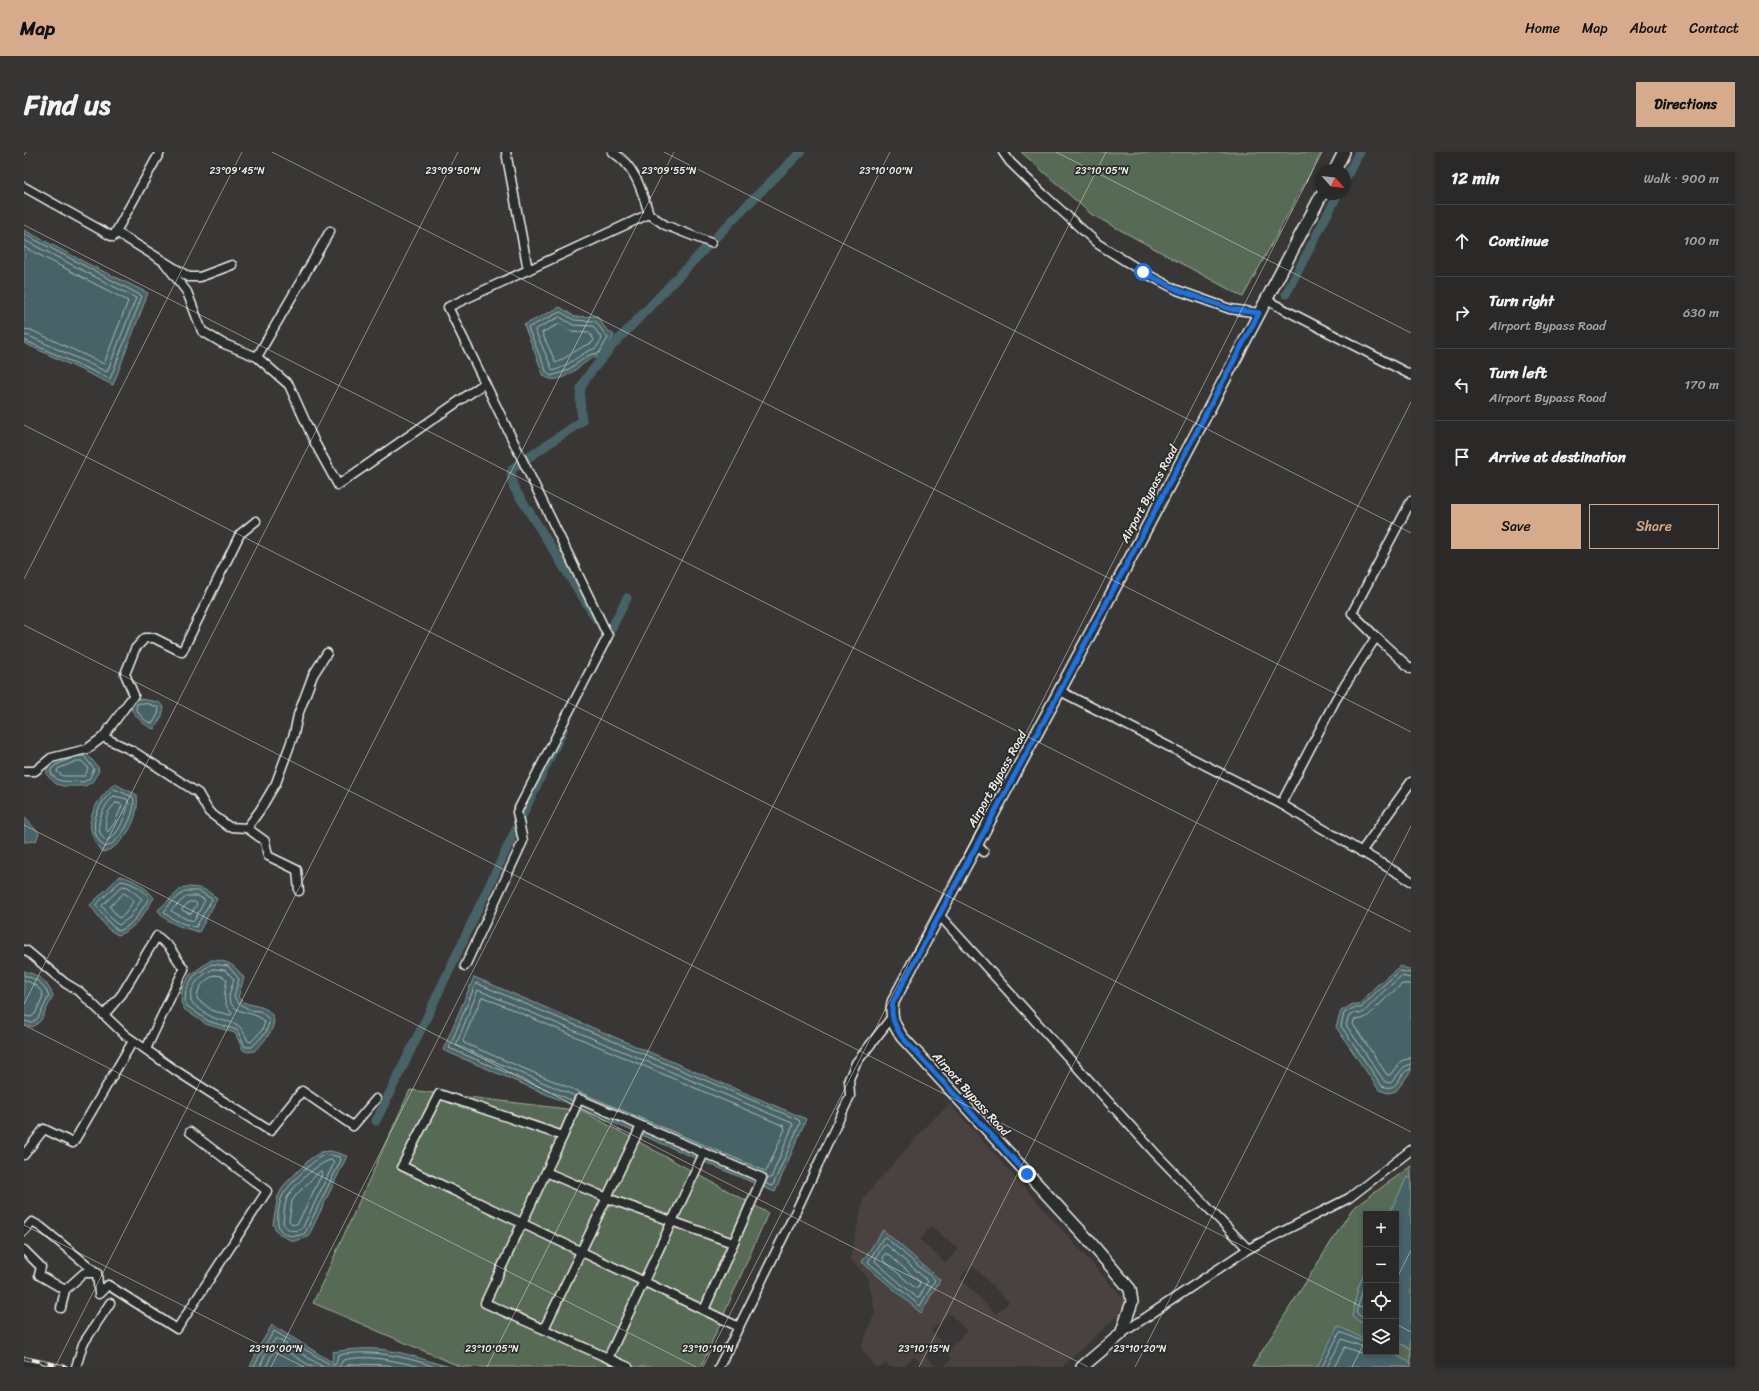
<!DOCTYPE html>
<html lang="en">
<head>
<meta charset="utf-8">
<style>
	:root { --surface:#2a2928; --page:#363534; --text:#f1f3f6; --muted:#a5a6a8; --line:#464545; --accent:#d6ab8b }
	body { margin:0; font-family:Sriracha,sans-serif; background:var(--page); color:var(--text) }
	.controls { position:absolute; right:12px; bottom:12px; display:grid; overflow:hidden; border-radius:0px; box-shadow:0 2px 6px #0003 }
	.controls button { width:36px; height:36px; display:grid; place-items:center; padding:0; border:0; border-bottom:1px solid var(--line); background:var(--surface); color:var(--text); font:20px sans-serif }
	.compass { position:absolute; left:1291px; top:12px; width:36px; height:36px; border-radius:50%; background:var(--surface); box-shadow:0 2px 6px #0003; rotate:117deg }
	.stop { position:absolute; width:12px; height:12px; margin:-9px; border:3px solid #1a73e8; border-radius:50%; background:#fff }
	.stop.end { background:#1a73e8; border-color:#fff; box-shadow:0 1px 4px #0008 }
	.list { margin:0; padding:0; list-style:none }
	h2 { display:flex; justify-content:space-between; align-items:center; height:52px; margin:0; padding:0 16px; font-size:17px }
	h2 small { font-size:13px; font-weight:400; color:var(--muted) }
	.list li { display:grid; grid-template-columns:26px 1fr auto; gap:12px; align-items:center; box-sizing:border-box; height:72px; padding:0 16px; border-top:1px solid var(--line) }
	.list b { display:block; font-size:15px; white-space:nowrap }
	.list p { margin:0; font-size:13px; white-space:nowrap; color:var(--muted) }
	.list em { font-size:13px; font-style:normal; color:var(--muted) }
	.actions { display:flex; gap:8px; padding:12px 16px }
	.actions a { flex:1; padding:9px 0; border:1px solid var(--accent); border-radius:0px; text-align:center; font-size:14px; color:var(--accent) }
	.actions .main { background:var(--accent); color:#111 }
	.icon { flex:none; width:22px; height:22px; fill:none; stroke:currentColor; stroke-width:2; stroke-linecap:round; stroke-linejoin:round }
	.map { position:relative; flex:none; width:1387px; height:1215px; overflow:hidden; border-radius:0px }
	header { display:flex; align-items:center; gap:24px; box-sizing:border-box; height:56px; padding:0 20px; background:var(--accent); color:#111 }
	header strong { font-size:19px }
	nav { display:flex; gap:22px; margin-inline-start:auto; font-size:14px }
	.intro { display:flex; align-items:center; justify-content:space-between; box-sizing:border-box; height:96px; padding:0 24px }
	h1 { margin:0; font-size:28px }
	.button { padding:10px 18px; border-radius:0px; background:var(--accent); color:#111; font-size:14px; font-weight:700 }
	main { display:flex; gap:24px; padding:0 24px }
	aside { flex:1; background:var(--surface); border-radius:0px; box-shadow:0 2px 6px #0003 }
	.map>svg:first-child { display:block }
	.built { fill:#494340; fill-rule:evenodd }
	.green { fill:#566b56; stroke:#a5ae9f; fill-rule:evenodd }
	.water { fill:#466467; stroke:#8c9c9b }
	.lines { fill:none; stroke-linecap:round; stroke-linejoin:round }
	.shore { stroke:#aeb9b4; stroke-width:1 }
	.canal { stroke:#466467; stroke-width:9 }
	.minor-casing { stroke:#f4f1e8; stroke-width:11 }
	.tertiary-casing { stroke:#f4f1e8; stroke-width:14 }
	.minor { stroke:#2a2d2e; stroke-width:8 }
	.tertiary { stroke:#2a2d2e; stroke-width:11 }
	.rail-casing { stroke:#f4f1e8; stroke-width:4 }
	.rail { stroke:#2a2d2e; stroke-width:2.5; stroke-dasharray:8; stroke-linecap:butt }
	.route { stroke:#1a73e8; stroke-width:5 }
	.ticks { fill:none; stroke:#f4f1e8; stroke-width:1; stroke-opacity:0.45 }
	.labels { text-anchor:middle; stroke-width:3.5; stroke-linejoin:round; paint-order:stroke }
	.street-label { font-size:12px; fill:#f4f1e8; stroke:#2a2d2e }
	.ticks-label { font-size:10px; text-anchor:middle; fill:#f4f1e8; stroke:#2a2d2e; stroke-width:3.5; stroke-linejoin:round; paint-order:stroke }
</style>
</head>
<body>
<header>
<strong>Map</strong>
<nav><a>Home</a><a>Map</a><a>About</a><a>Contact</a></nav>
</header>
<div class="intro"><h1>Find us</h1><a class="button">Directions</a></div>
<main>
<div class="map">
<svg width="1387" height="1215" viewBox="0 0 1387 1215">
	<rect width="100%" height="100%" fill="#383736"/>
	<filter id="ink" filterUnits="userSpaceOnUse"><feTurbulence type="fractalNoise" baseFrequency=".025" numOctaves="2"/><feDisplacementMap in="SourceGraphic" scale="8" xChannelSelector="R" yChannelSelector="G"/><feConvolveMatrix kernelMatrix="1 2 1 2 8 2 1 2 1" color-interpolation-filters="sRGB"/></filter>
	<g filter="url(#ink)">
		<path class="built" d="M 926,952 L 1105,1153 L 1038,1215 L 919,1215 L 928,1207 L 913,1191 L 901,1204 L 912,1215 L 901,1215 L 890,1204 L 879,1215 L 866,1215 L 862,1211 L 857,1215 L 852,1215 L 837,1196 L 851,1160 L 844,1126 L 826,1107 L 840,1045 L 905,971 ZM 907,1074 L 934,1097 L 922,1111 L 896,1088 ZM 948,1113 L 985,1150 L 972,1162 L 936,1126 ZM 925,1161 L 943,1179 L 925,1197 L 907,1179 Z"/>
		<g class="green">
			<path d="M 997,0 L 1298,0 L 1219,145 L 1067,62 Z"/>
			<path d="M 386,938 L 559,959 L 744,1061 L 677,1215 L 437,1215 L 289,1151 Z"/>
			<path d="M 1387,1014 L 1387,1215 L 1228,1215 L 1328,1057 ZM 1342,1062 L 1372,1062 L 1372,1200 L 1342,1200 Z"/>
		</g>
		<g class="water">
			<path d="M 0,78 L 64,112 L 124,141 L 89,233 L 0,191 Z"/>
			<path d="M 536,155 L 551,165 L 573,164 L 581,176 L 590,183 L 578,204 C 574,205 569,206 565,208 C 552,216 535,235 520,224 L 500,173 Z"/>
			<path d="M 116,547 L 134,550 L 140,555 L 138,564 L 130,577 C 119,573 114,567 107,557 L 110,548 Z"/>
			<path d="M 61,600 L 74,615 L 75,619 L 68,630 L 61,634 L 39,634 L 32,632 L 23,623 L 23,615 L 29,609 Z"/>
			<path d="M 91,631 C 98,637 105,638 113,643 C 116,665 101,694 79,700 C 55,673 69,652 91,631 Z"/>
			<path d="M 0,665 L 15,681 L 12,689 L 0,690 Z"/>
			<path d="M 96,724 C 110,727 121,734 130,746 C 120,761 112,777 94,783 L 84,777 L 66,753 Z"/>
			<path d="M 159,735 C 174,735 183,736 193,747 L 175,780 C 161,776 142,772 134,758 Z"/>
			<path d="M 187,808 C 203,808 211,813 220,826 L 214,845 C 219,853 228,852 237,855 C 263,864 243,888 230,899 L 224,900 L 219,898 L 211,881 L 182,872 L 160,857 L 157,850 L 158,837 L 166,823 Z"/>
			<path d="M 1376,814 L 1387,818 L 1387,919 L 1372,939 L 1364,941 L 1355,938 L 1312,875 L 1317,859 L 1329,852 L 1335,853 L 1352,834 Z"/>
			<path d="M 0,819 C 15,823 24,830 29,844 L 17,868 L 9,875 L 0,873 Z"/>
			<path d="M 450,825 L 782,967 L 751,1040 L 419,898 Z"/>
			<path d="M 307,999 L 323,1004 L 284,1085 L 270,1089 L 262,1086 L 253,1080 L 249,1072 L 254,1044 L 261,1032 L 286,1007 L 297,1000 Z"/>
			<path d="M 1383,1025 L 1387,1026 L 1387,1197 L 1372,1189 L 1372,1062 L 1365,1062 Z"/>
			<path d="M 859,1078 L 916,1128 L 897,1161 L 838,1110 Z"/>
			<path d="M 1342,1116 L 1342,1173 L 1328,1165 L 1334,1136 Z"/>
			<path d="M 248,1173 L 308,1210 L 309,1200 C 327,1197 349,1195 367,1199 C 388,1202 407,1211 427,1215 L 226,1215 L 235,1195 Z"/>
			<path d="M 1314,1174 L 1342,1188 L 1342,1200 L 1365,1200 L 1387,1211 L 1387,1215 L 1293,1215 Z"/>
		</g>
		<g class="lines">
			<g class="shore">
				<path d="M 0,82 L 118,144 L 86,227 L 0,188"/>
				<path d="M 0,88 L 112,146 L 83,220 L 5,184 L 0,183"/>
				<path d="M 0,95 L 104,149 L 80,212 L 7,178 L 0,177"/>
				<path d="M 537,160 L 550,168 L 571,169 L 584,186 L 575,201 L 565,203 L 542,219 L 527,224 L 523,221 L 504,176 Z"/>
				<path d="M 536,165 L 549,173 L 569,174 L 578,187 L 572,196 C 556,201 545,214 529,219 L 511,178 Z"/>
				<path d="M 536,172 L 547,179 L 565,180 L 570,188 L 568,191 L 560,194 L 532,211 L 518,181 Z"/>
				<path d="M 117,551 L 125,552 L 135,556 L 134,562 L 129,571 C 121,571 116,563 112,557 L 113,552 Z"/>
				<path d="M 48,606 L 32,613 L 27,617 L 27,622 L 34,628 L 38,629 L 60,630 L 65,627 L 70,617 L 60,604 L 55,604"/>
				<path d="M 53,609 L 58,609 L 64,616 L 61,624 L 39,624 L 33,620 L 34,617 Z"/>
				<path d="M 90,637 L 109,645 C 114,659 96,692 81,695 C 60,678 74,651 90,637 Z"/>
				<path d="M 90,644 L 103,647 L 105,652 C 100,665 96,683 82,689 C 67,677 79,654 90,644 Z"/>
				<path d="M 92,651 L 97,652 L 98,654 L 90,672 L 84,680 C 78,671 84,657 92,651 Z"/>
				<path d="M 97,729 C 107,730 120,737 125,746 C 118,758 108,775 95,779 L 87,773 L 72,753 Z"/>
				<path d="M 99,734 L 104,735 L 118,747 L 105,766 L 95,773 L 90,770 L 78,754 Z"/>
				<path d="M 161,739 L 175,739 L 188,747 L 172,775 C 162,773 147,768 140,760 L 145,753 Z"/>
				<path d="M 100,741 L 110,748 L 101,762 L 95,766 L 86,755 Z"/>
				<path d="M 163,744 L 174,744 L 181,748 L 170,769 L 162,767 L 147,759 Z"/>
				<path d="M 165,750 L 171,750 L 173,752 L 167,762 L 158,758 Z"/>
				<path d="M 188,812 L 204,814 L 215,827 L 210,844 L 213,850 L 226,858 L 236,859 L 246,868 L 242,880 L 228,895 L 221,895 L 213,878 L 184,869 L 163,854 L 161,850 L 162,838 L 169,825 Z"/>
				<path d="M 189,817 L 201,818 L 210,827 C 209,833 205,840 205,846 C 208,864 232,858 241,870 L 238,878 L 227,890 L 224,889 C 213,864 208,874 188,865 C 180,861 173,855 167,850 C 165,834 176,824 189,817 Z"/>
				<path d="M 1387,821 L 1376,819 L 1355,837 L 1337,856 L 1329,856 L 1320,861 L 1317,874 L 1358,934 C 1377,941 1373,919 1387,917"/>
				<path d="M 0,823 C 12,827 21,832 25,844 L 14,866 L 8,871 L 0,869"/>
				<path d="M 191,823 L 198,824 L 203,828 C 201,842 197,850 208,861 L 207,863 L 189,859 L 173,847 C 173,835 181,828 191,823 Z"/>
				<path d="M 1387,826 L 1377,824 L 1359,840 L 1340,860 L 1336,862 L 1330,861 L 1325,864 L 1322,873 L 1361,930 L 1367,931 L 1380,915 L 1387,912"/>
				<path d="M 0,828 C 8,831 17,835 19,844 L 11,862 L 7,865 L 0,864"/>
				<path d="M 1387,832 L 1378,832 L 1363,845 L 1344,864 L 1338,867 L 1330,868 L 1329,872 L 1363,923 L 1366,923 L 1377,909 L 1387,906"/>
				<path d="M 459,845 L 760,974 L 761,977 L 743,1018 L 741,1019 L 440,891 L 439,888 L 457,847 Z"/>
				<path d="M 551,944 L 432,893 L 454,838 L 768,971 L 769,973 L 747,1026 L 743,1026"/>
				<path d="M 549,949 L 425,896 L 452,831 L 775,968 L 776,971 L 749,1033 L 747,1034 L 741,1031"/>
				<path d="M 307,1003 L 316,1005 L 317,1008 L 281,1081 C 272,1086 255,1085 254,1071 C 253,1065 255,1053 257,1047 C 260,1037 289,1008 298,1004 C 301,1003 304,1003 307,1003 Z"/>
				<path d="M 307,1008 L 310,1011 L 278,1077 C 270,1080 263,1079 259,1071 C 260,1063 260,1053 263,1046 C 269,1034 294,1010 307,1008 Z"/>
				<path d="M 297,1019 L 298,1022 L 274,1071 L 269,1073 L 265,1069 L 268,1049 L 273,1042 L 295,1020 Z"/>
				<path d="M 861,1085 L 911,1128 L 896,1154 L 844,1110 L 859,1086 Z"/>
				<path d="M 860,1093 L 863,1093 L 904,1129 L 895,1146 L 893,1146 L 851,1109 Z"/>
				<path d="M 861,1102 L 864,1102 L 896,1130 L 894,1136 L 891,1136 L 859,1108 Z"/>
				<path d="M 1342,1127 L 1332,1161 L 1342,1168"/>
				<path d="M 230,1215 L 239,1197 L 250,1179 L 307,1213 L 312,1212 L 314,1203 C 346,1197 381,1204 411,1215"/>
				<path d="M 236,1215 L 243,1199 L 252,1186 L 299,1215"/>
				<path d="M 242,1215 L 248,1202 L 254,1194 L 288,1215"/>
				<path d="M 315,1215 L 319,1208 C 344,1202 372,1209 397,1215"/>
				<path d="M 322,1215 L 324,1213 L 328,1212 L 364,1213 L 370,1215"/>
				<path d="M 1298,1215 L 1316,1180 L 1342,1191"/>
				<path d="M 1303,1215 L 1318,1187 L 1342,1196"/>
				<path d="M 1310,1215 L 1321,1195 L 1339,1202 L 1350,1200"/>
			</g>
			<g class="canal">
				<path d="M 1321,28 L 1335,0"/>
				<path d="M 1262,142 L 1314,42"/>
				<path d="M 573,468 L 489,334 L 487,322 L 489,316 L 558,269 L 556,247 L 557,236 L 562,226 L 590,192 L 717,59 L 777,0"/>
				<path d="M 581,489 L 603,446"/>
				<path d="M 352,969 L 401,869 L 539,578"/>
			</g>
			<g class="minor-casing">
				<g id="minor">
					<path d="M 482,0 L 504,118"/>
					<path d="M 588,0 C 611,13 618,39 625,62 L 641,73 L 687,91"/>
					<path d="M 979,0 L 986,10 L 1019,42 L 1074,92 L 1119,120 L 1153,138 L 1206,157 L 1235,161"/>
					<path d="M 0,35 L 89,85 L 136,0"/>
					<path d="M 92,80 L 165,125 L 176,125 L 208,113"/>
					<path d="M 140,110 L 163,140 L 178,179 L 198,191 L 233,205 L 265,233 L 291,291 L 314,333 L 461,231"/>
					<path d="M 1242,148 L 1387,223"/>
					<path d="M 233,205 L 306,79"/>
					<path d="M 1352,485 L 1387,517"/>
					<path d="M 1036,539 L 1257,652 L 1312,547 L 1352,485 L 1328,461 L 1387,349"/>
					<path d="M 79,585 L 110,543 L 101,522 L 111,497 L 121,486 L 130,486 L 158,500 L 216,382 L 232,369"/>
					<path d="M 0,619 L 11,619 L 27,606 L 63,597 L 79,585 L 109,599 L 174,641 L 185,660 L 205,675 L 223,676 L 236,658 L 252,631 L 270,582 L 274,563 L 289,523 L 303,501"/>
					<path d="M 1257,652 L 1387,729"/>
					<path d="M 223,676 L 241,689 L 244,704 L 273,718 L 275,739"/>
					<path d="M 952,692 L 960,700"/>
					<path d="M 1337,700 L 1387,630"/>
					<path d="M 916,764 L 1131,1001 L 1224,1097"/>
					<path d="M 0,798 L 3,799 L 41,831 L 56,840 L 101,883 L 151,918 L 246,979 L 278,939 L 329,974 L 352,947"/>
					<path d="M 441,814 L 499,689 L 493,660 L 584,484 L 424,155 L 625,62"/>
					<path d="M 80,863 L 98,842 L 133,784 L 145,795 L 160,817 L 123,895"/>
					<path d="M 0,1003 L 20,977 L 49,991 L 109,889"/>
					<path d="M 522,1020 L 539,984"/>
					<path d="M 0,1079 L 8,1070 L 17,1075 L 73,1121 L 75,1142 L 84,1133 L 153,1177 L 243,1039 L 166,980"/>
					<path d="M 0,1098 L 17,1115 L 15,1123 L 41,1138 L 37,1156"/>
					<path d="M 41,1138 L 60,1121 L 73,1121"/>
					<path d="M 680,1158 L 738,1026 L 555,947 L 539,984 L 415,942 L 378,1014 L 715,1175"/>
					<path d="M 520,1177 L 617,974"/>
					<path d="M 1097,1182 L 1224,1097 L 1325,1046 L 1387,998"/>
					<path d="M 584,1206 L 680,1001"/>
					<path d="M 0,1211 L 16,1215"/>
					<path d="M 52,1215 L 59,1192 L 86,1151"/>
					<path d="M 604,1215 L 461,1151 L 522,1020 L 583,1046 L 709,1091"/>
					<path d="M 695,1215 L 774,1055 L 826,944 L 825,927 L 832,911 L 868,865"/>
				</g>
			</g>
			<g class="tertiary-casing">
				<g id="tertiary">
					<path d="M 1311,18 L 1320,0"/>
					<path d="M 1058,1215 L 1097,1182 L 1108,1150 L 1106,1137 L 1061,1084 L 878,885 C 870,873 866,865 869,850 C 924,745 980,642 1036,538 C 1125,373 1211,207 1298,42"/>
				</g>
			</g>
			<use href="#minor" class="minor"/>
			<use href="#tertiary" class="tertiary"/>
			<g class="rail-casing">
				<path id="rail" d="M 0,1206 L 42,1215"/>
			</g>
			<use href="#rail" class="rail"/>
		</g>
	</g>
	<g class="lines" filter="url(#ink)">
		<path class="route" d="M 1003,1022 L 878,885 C 870,873 866,864 869,850 C 924,746 980,642 1036,539 C 1103,413 1169,287 1235,161 L 1206,157 L 1154,138 L 1119,120"/>
	</g>
	<path class="ticks" d="M 248,0 L 1387,580M 640,0 L 1387,381M 1032,0 L 1387,181M 0,3 L 2,0M 0,73 L 1387,780M 0,273 L 1387,980M 0,427 L 218,0M 0,473 L 1342,1157M 0,673 L 1064,1215M 0,852 L 434,0M 0,873 L 672,1215M 0,1073 L 280,1215M 1372,1128 L 1387,1098M 1372,1172 L 1387,1180M 31,1215 L 650,0M 247,1215 L 866,0M 463,1215 L 1082,0M 679,1215 L 1298,0M 895,1215 L 1387,250M 1111,1215 L 1387,674M 1328,1215 L 1342,1187"/>
	<g class="labels">
		<g class="street-label">
			<text transform="translate(1125 342) rotate(-62)" y="4">Airport Bypass Road</text>
			<text transform="translate(973 627) rotate(-61)" y="4">Airport Bypass Road</text>
			<text transform="translate(947 942) rotate(48)" y="4">Airport Bypass Road</text>
		</g>
	</g>
	<g class="ticks-label">
		<text x="213" y="22">23°09'45"N</text>
		<text x="429" y="22">23°09'50"N</text>
		<text x="645" y="22">23°09'55"N</text>
		<text x="862" y="22">23°10'00"N</text>
		<text x="1078" y="22">23°10'05"N</text>
		<text x="252" y="1200">23°10'00"N</text>
		<text x="468" y="1200">23°10'05"N</text>
		<text x="684" y="1200">23°10'10"N</text>
		<text x="900" y="1200">23°10'15"N</text>
		<text x="1116" y="1200">23°10'20"N</text>
	</g>
</svg>
<div class="controls">
<button>+</button>
<button>−</button>
<button><svg class="icon" aria-label="locate" viewBox="0 0 24 24"><circle cx="12" cy="12" r="6"/><path d="M12 2v4M12 18v4M2 12h4M18 12h4"/></svg></button>
<button><svg class="icon" aria-label="layers" viewBox="0 0 24 24"><path d="M12 4l9 5-9 5-9-5zM3 14l9 5 9-5"/></svg></button>
</div>
<svg class="compass" viewBox="-18 -18 36 36"><path d="M0-13l5 13h-10z" fill="#e53935"/><path d="M0 13l5-13h-10z" fill="#a5a6a8"/></svg>
<div class="stop" style="left:1119px;top:120px"></div>
<div class="stop end" style="left:1003px;top:1022px"></div>
</div>
<aside>
<h2>12 min<small>Walk · 900 m</small></h2>
<ul class="list">
<li><svg class="icon" aria-label="ahead" viewBox="0 0 24 24"><path d="M12 20V5M6 11l6-6 6 6"/></svg><div><b>Continue</b></div><em>100 m</em></li>
<li><svg class="icon" aria-label="right" viewBox="0 0 24 24"><path d="M7 20v-9h11M14 6l5 5-5 5"/></svg><div><b>Turn right</b><p>Airport Bypass Road</p></div><em>630 m</em></li>
<li><svg class="icon" aria-label="left" viewBox="0 0 24 24"><path d="M17 20v-9H6M10 6l-5 5 5 5"/></svg><div><b>Turn left</b><p>Airport Bypass Road</p></div><em>170 m</em></li>
<li><svg class="icon" aria-label="arrive" viewBox="0 0 24 24"><path d="M6 21V4h12l-3 4 3 4H6"/></svg><div><b>Arrive at destination</b></div></li>
</ul>
<div class="actions"><a class="main">Save</a><a>Share</a></div>
</aside>
</main>
</body>
</html>
